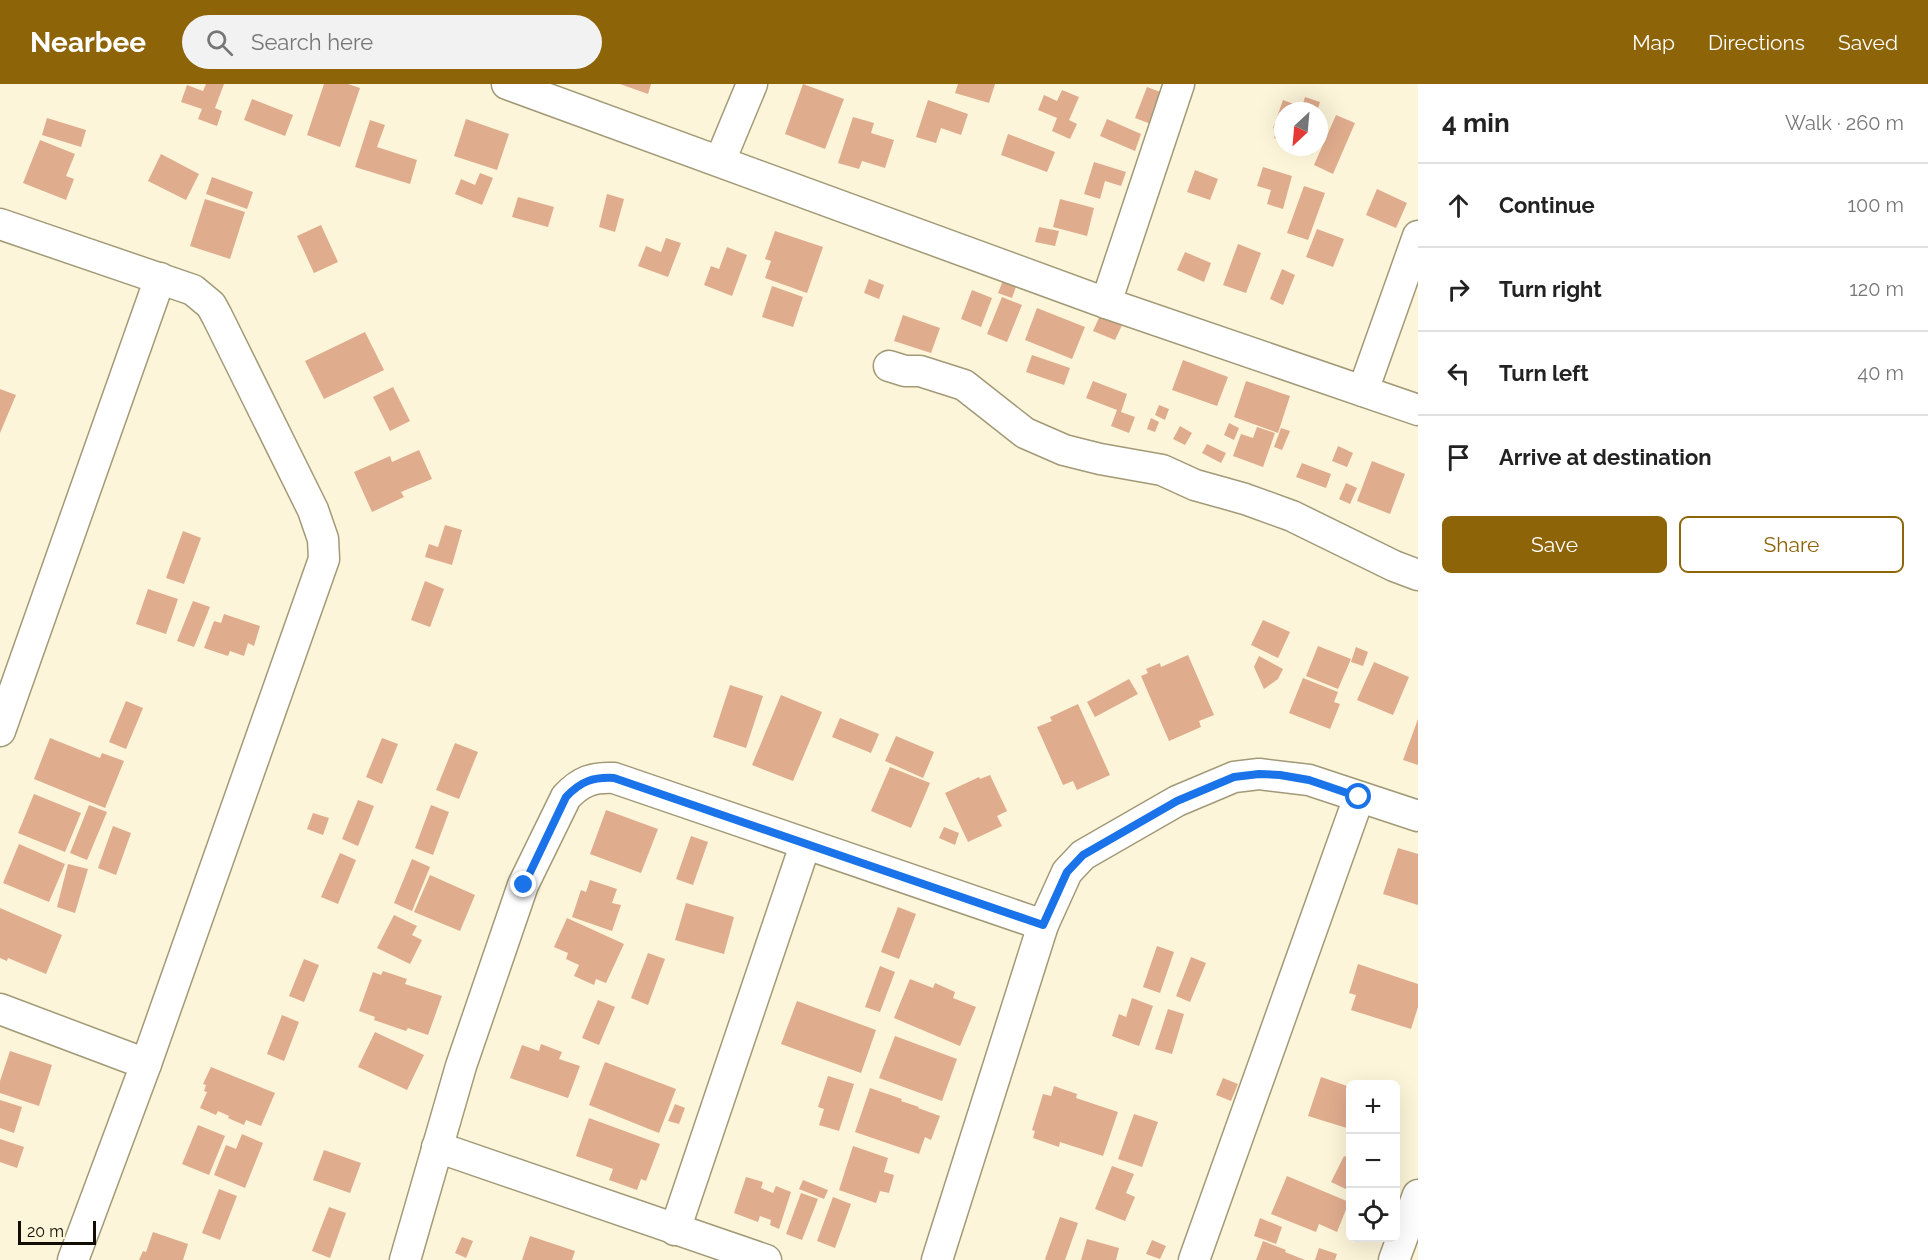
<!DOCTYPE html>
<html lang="en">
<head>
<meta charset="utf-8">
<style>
	:root { --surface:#fff; --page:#f2f2f2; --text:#222; --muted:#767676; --line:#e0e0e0; --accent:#8d6408 }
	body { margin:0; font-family:Raleway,sans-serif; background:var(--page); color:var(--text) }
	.controls { position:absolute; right:18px; bottom:18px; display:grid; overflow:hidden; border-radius:9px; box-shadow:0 6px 24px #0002 }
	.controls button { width:54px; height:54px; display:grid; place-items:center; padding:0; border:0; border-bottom:2px solid var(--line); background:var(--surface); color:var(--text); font:30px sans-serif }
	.compass { position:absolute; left:1274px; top:18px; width:54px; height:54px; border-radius:50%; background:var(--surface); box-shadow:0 6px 24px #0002; rotate:206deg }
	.scale { position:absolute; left:18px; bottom:15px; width:78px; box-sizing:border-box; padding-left:6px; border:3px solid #110d03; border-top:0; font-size:16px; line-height:21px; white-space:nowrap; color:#110d03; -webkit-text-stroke:4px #fdf5d9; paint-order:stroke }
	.stop { position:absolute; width:18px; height:18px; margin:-14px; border:4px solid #1a73e8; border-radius:50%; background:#fff }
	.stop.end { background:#1a73e8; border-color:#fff; box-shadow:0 2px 6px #0008 }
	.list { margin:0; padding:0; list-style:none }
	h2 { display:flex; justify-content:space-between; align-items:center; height:78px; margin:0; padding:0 24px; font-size:26px }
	h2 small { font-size:20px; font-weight:400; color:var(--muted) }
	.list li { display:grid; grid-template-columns:39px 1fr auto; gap:18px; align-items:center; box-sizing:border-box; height:84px; padding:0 24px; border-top:2px solid var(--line) }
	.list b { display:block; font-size:22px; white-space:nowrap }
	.list em { font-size:20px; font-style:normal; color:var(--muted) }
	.actions { display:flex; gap:12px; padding:18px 24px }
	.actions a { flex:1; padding:14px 0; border:2px solid var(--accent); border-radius:9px; text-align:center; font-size:21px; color:var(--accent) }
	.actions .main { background:var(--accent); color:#fff }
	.icon { flex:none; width:33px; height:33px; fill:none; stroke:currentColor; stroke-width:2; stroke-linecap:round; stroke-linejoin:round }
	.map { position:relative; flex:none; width:1418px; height:1176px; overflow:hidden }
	header { display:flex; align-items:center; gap:36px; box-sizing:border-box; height:84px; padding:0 30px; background:var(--accent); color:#fff }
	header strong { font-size:28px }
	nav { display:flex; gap:33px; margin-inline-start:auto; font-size:21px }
	.search { width:420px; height:54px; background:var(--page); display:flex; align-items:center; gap:15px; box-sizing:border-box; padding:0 21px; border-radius:33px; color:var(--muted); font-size:22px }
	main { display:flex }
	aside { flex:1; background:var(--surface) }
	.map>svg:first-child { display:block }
	.building { fill:#e0ac8e }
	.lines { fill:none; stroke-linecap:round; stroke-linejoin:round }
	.minor-casing { stroke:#a29977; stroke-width:33 }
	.minor { stroke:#fff; stroke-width:30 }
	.route { stroke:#1a73e8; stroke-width:8 }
</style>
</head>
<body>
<header>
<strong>Nearbee</strong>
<div class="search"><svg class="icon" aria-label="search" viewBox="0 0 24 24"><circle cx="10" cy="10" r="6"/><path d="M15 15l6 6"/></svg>Search here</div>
<nav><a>Map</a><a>Directions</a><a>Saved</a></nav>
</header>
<main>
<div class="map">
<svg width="1418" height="1176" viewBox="0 0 1418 1176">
	<rect width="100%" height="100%" fill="#fdf5d9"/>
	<g class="building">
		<path d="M 206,0 L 224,0 L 215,24 L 222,27 L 217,42 L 198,35 L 202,25 L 181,18 L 187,1 L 203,7 Z"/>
		<path d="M 324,0 L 348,0 L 360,4 L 340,63 L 307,51 Z"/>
		<path d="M 620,0 L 651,0 L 648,10 Z"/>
		<path d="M 803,0 L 844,15 L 825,65 L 785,50 Z"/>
		<path d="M 958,0 L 995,0 L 989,19 L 955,9 Z"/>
		<path d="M 1147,3 L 1163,9 L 1151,40 L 1135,34 Z"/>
		<path d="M 1062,6 L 1079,13 L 1069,36 L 1077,40 L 1070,55 L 1052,47 L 1057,34 L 1038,26 L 1044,11 L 1057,17 Z"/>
		<path d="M 1305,13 L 1320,18 L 1317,27 L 1283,27 L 1283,57 L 1274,54 L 1277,46 L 1273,44 L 1283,16 L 1302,23 Z"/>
		<path d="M 252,15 L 293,31 L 285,52 L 244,36 Z"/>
		<path d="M 928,16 L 968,30 L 961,51 L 941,44 L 936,59 L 916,53 Z"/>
		<path d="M 1336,31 L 1355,39 L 1333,90 L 1314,81 Z"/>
		<path d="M 853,33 L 874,39 L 871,49 L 894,56 L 885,84 L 862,77 L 859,85 L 838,79 Z"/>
		<path d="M 47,34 L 86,46 L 81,63 L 42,51 Z"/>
		<path d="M 466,35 L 509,50 L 497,86 L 454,72 Z"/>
		<path d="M 1107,35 L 1141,50 L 1135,67 L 1100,52 Z"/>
		<path d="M 370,36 L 385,41 L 377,63 L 417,76 L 410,100 L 355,83 Z"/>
		<path d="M 1008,50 L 1055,68 L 1047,88 L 1001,71 Z"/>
		<path d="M 40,56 L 75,70 L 66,92 L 74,95 L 66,116 L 23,99 Z"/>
		<path d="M 161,70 L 199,90 L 186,116 L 148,97 Z"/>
		<path d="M 1094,78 L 1126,88 L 1121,102 L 1105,97 L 1100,115 L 1084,110 Z"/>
		<path d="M 1263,83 L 1292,92 L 1283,125 L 1267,120 L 1271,106 L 1257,102 Z"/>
		<path d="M 1195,86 L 1218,95 L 1210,116 L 1187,108 Z"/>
		<path d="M 480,89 L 493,94 L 482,121 L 455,110 L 461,95 L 475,101 Z"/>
		<path d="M 212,93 L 253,108 L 247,125 L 206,110 Z"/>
		<path d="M 1304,102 L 1325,109 L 1308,156 L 1287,149 Z"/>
		<path d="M 1377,105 L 1407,119 L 1396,144 L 1366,131 Z"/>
		<path d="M 607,110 L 624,115 L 615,148 L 599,143 Z"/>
		<path d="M 518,113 L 554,123 L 548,143 L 512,133 Z"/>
		<path d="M 205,115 L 245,128 L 230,175 L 190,162 Z"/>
		<path d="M 1060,115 L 1094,124 L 1087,152 L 1053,143 Z"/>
		<path d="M 321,141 L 338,178 L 314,189 L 297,152 Z"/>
		<path d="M 1039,143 L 1059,147 L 1055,162 L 1035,158 Z"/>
		<path d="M 1317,145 L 1344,155 L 1333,183 L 1306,173 Z"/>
		<path d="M 775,147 L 823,163 L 807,209 L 765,194 L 771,177 L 765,175 Z"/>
		<path d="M 666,154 L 681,159 L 668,193 L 638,182 L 646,162 L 661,168 Z"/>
		<path d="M 1238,160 L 1261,169 L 1246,209 L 1223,201 Z"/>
		<path d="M 727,163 L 747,171 L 732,212 L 704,201 L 711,182 L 719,185 Z"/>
		<path d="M 1185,168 L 1211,179 L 1204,198 L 1177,186 Z"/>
		<path d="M 1282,185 L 1295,191 L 1283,221 L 1270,215 Z"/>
		<path d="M 1004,194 L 1017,200 L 1012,214 L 998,209 Z"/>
		<path d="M 869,195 L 884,201 L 879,215 L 864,209 Z"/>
		<path d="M 772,202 L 803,213 L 793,243 L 762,233 Z"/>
		<path d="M 972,206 L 992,214 L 981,243 L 961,235 Z"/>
		<path d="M 1002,213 L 1022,221 L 1007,258 L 987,250 Z"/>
		<path d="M 1037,224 L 1085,243 L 1072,275 L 1025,256 Z"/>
		<path d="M 1102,227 L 1124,237 L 1115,256 L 1093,247 Z"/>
		<path d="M 903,231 L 940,244 L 931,269 L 894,257 Z"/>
		<path d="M 365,248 L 384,286 L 324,315 L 305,277 Z"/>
		<path d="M 1032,271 L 1070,284 L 1064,301 L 1026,288 Z"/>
		<path d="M 1183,276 L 1228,293 L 1217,322 L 1172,306 Z"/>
		<path d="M 1093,297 L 1127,310 L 1121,328 L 1135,333 L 1129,349 L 1111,342 L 1117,326 L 1086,314 Z"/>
		<path d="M 1246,297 L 1290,312 L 1278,349 L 1234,333 Z"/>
		<path d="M 393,303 L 410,337 L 390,347 L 373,313 Z"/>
		<path d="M 0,305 L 16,311 L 0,349 Z"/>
		<path d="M 1159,321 L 1169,325 L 1165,336 L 1155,331 Z"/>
		<path d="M 1151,334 L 1159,338 L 1155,348 L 1147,345 Z"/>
		<path d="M 1229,339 L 1239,344 L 1234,356 L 1224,351 Z"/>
		<path d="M 1180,342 L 1192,349 L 1185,361 L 1173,355 Z"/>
		<path d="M 1257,343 L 1275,349 L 1263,383 L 1233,372 L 1241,350 L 1253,354 Z"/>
		<path d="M 1281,344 L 1290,347 L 1282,366 L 1274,363 Z"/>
		<path d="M 1207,360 L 1226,369 L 1221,379 L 1202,369 Z"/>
		<path d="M 1338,362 L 1353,369 L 1347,383 L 1332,377 Z"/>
		<path d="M 419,366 L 432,395 L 401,408 L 404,413 L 372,428 L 354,388 L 390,372 L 392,378 Z"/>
		<path d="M 1372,377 L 1405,390 L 1390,430 L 1357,417 Z"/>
		<path d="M 1302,379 L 1331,390 L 1326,404 L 1296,393 Z"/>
		<path d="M 1346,399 L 1357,404 L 1350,420 L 1339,415 Z"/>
		<path d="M 445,441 L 462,446 L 452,481 L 425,473 L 429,460 L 438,463 Z"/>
		<path d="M 183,447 L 201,454 L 184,500 L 166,494 Z"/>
		<path d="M 425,497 L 444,505 L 430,543 L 411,536 Z"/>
		<path d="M 148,505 L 178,515 L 166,550 L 136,540 Z"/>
		<path d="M 193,517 L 210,523 L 194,563 L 177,557 Z"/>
		<path d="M 224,530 L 260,542 L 254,562 L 248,559 L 244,572 L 230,567 L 228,572 L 204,564 L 214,537 L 221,539 Z"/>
		<path d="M 1263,536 L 1290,548 L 1278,574 L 1251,561 Z"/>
		<path d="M 1318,562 L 1351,575 L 1338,605 L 1306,592 Z"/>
		<path d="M 1356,563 L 1368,568 L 1363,582 L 1351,578 Z"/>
		<path d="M 1188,571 L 1214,631 L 1199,637 L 1201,643 L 1169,657 L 1141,592 L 1148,589 L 1146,585 L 1160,579 L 1161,583 Z"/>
		<path d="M 1259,572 L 1283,585 L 1278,595 L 1264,605 L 1254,583 Z"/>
		<path d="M 1374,578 L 1409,593 L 1393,631 L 1357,616 Z"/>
		<path d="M 1303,594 L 1338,608 L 1334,618 L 1340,620 L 1330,645 L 1289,629 Z"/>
		<path d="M 1129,595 L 1138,610 L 1095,633 L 1087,618 Z"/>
		<path d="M 730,601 L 763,612 L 746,664 L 713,653 Z"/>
		<path d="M 781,611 L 822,628 L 793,697 L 752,681 Z"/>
		<path d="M 126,617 L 143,624 L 126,665 L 109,658 Z"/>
		<path d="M 1078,620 L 1110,691 L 1077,706 L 1073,697 L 1063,701 L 1037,643 L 1052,637 L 1050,633 Z"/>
		<path d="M 840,634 L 879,650 L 871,669 L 832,653 Z"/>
		<path d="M 1418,635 L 1418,681 L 1403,676 Z"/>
		<path d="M 896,652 L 934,668 L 923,694 L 885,677 Z"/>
		<path d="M 50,654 L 100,674 L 102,669 L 124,677 L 105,724 L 34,695 Z"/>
		<path d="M 382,654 L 398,660 L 382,700 L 366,693 Z"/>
		<path d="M 455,659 L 478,668 L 459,715 L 436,706 Z"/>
		<path d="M 890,683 L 930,699 L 911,744 L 871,727 Z"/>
		<path d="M 990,691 L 1007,727 L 997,732 L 1002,742 L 968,758 L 945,709 L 979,693 L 980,695 Z"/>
		<path d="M 34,710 L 81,729 L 65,768 L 18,749 Z"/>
		<path d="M 358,716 L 374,722 L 358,762 L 342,755 Z"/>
		<path d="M 89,721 L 107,728 L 87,776 L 70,769 Z"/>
		<path d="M 431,721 L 449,728 L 433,771 L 415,764 Z"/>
		<path d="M 606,726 L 658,745 L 641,789 L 590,770 Z"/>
		<path d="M 313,729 L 329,734 L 323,751 L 307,745 Z"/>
		<path d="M 113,742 L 131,749 L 116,791 L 98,784 Z"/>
		<path d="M 944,743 L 959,749 L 955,761 L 939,754 Z"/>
		<path d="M 691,752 L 708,758 L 693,801 L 676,795 Z"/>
		<path d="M 19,760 L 65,780 L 49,818 L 3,799 Z"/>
		<path d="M 1398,764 L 1418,770 L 1418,821 L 1383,810 Z"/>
		<path d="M 340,769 L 356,776 L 338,820 L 321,813 Z"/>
		<path d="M 412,775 L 430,783 L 412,827 L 394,819 Z"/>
		<path d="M 68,780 L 88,785 L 75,829 L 57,823 Z"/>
		<path d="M 430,791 L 475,811 L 460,847 L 414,828 Z"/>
		<path d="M 590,796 L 617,805 L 612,819 L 621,821 L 612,847 L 572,833 L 581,806 L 586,808 Z"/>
		<path d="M 686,819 L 734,833 L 724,870 L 675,856 Z"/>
		<path d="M 898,823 L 916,830 L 899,875 L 881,868 Z"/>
		<path d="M 0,824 L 62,851 L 46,890 L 8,874 L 7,877 L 0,874 Z"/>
		<path d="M 394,831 L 417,842 L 412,851 L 422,856 L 410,880 L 377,864 Z"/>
		<path d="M 567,834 L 624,860 L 606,899 L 596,895 L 594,901 L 574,892 L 579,881 L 566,875 L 568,869 L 554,863 Z"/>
		<path d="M 1157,862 L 1174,868 L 1160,909 L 1143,903 Z"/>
		<path d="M 648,869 L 665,875 L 648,921 L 631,914 Z"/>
		<path d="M 1191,873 L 1206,879 L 1190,918 L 1176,912 Z"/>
		<path d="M 304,875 L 319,881 L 304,918 L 289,912 Z"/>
		<path d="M 1358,880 L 1418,900 L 1418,923 L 1411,945 L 1351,926 L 1356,911 L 1349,909 Z"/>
		<path d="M 880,882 L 895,888 L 880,928 L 865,923 Z"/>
		<path d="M 383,887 L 407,895 L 405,900 L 442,912 L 428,951 L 408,944 L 406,947 L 374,936 L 375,933 L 359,927 L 373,888 L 381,891 Z"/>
		<path d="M 910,895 L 933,904 L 935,899 L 955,908 L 953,914 L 976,923 L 960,962 L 894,934 Z"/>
		<path d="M 1132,914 L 1153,922 L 1139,962 L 1112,952 L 1119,930 L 1126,933 Z"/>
		<path d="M 598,916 L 615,923 L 599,961 L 582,954 Z"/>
		<path d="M 797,917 L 876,946 L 861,989 L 781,960 Z"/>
		<path d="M 1168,925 L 1184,930 L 1172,970 L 1155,965 Z"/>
		<path d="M 282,931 L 299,938 L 284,977 L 267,970 Z"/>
		<path d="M 375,948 L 424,971 L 407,1006 L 358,983 Z"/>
		<path d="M 895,952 L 957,975 L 942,1017 L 879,994 Z"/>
		<path d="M 541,960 L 562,968 L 559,975 L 580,982 L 568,1014 L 510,994 L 522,961 L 539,967 Z"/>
		<path d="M 10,967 L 52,981 L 39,1022 L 0,1009 L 0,997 Z"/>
		<path d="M 605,978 L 676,1005 L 659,1049 L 589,1021 Z"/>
		<path d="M 211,983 L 275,1009 L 261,1042 L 246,1036 L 244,1041 L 228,1034 L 229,1032 L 218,1027 L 216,1031 L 200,1024 L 207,1008 L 204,1007 L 206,1001 L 203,1000 Z"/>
		<path d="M 828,992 L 854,1000 L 839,1047 L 819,1041 L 824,1025 L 818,1023 Z"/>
		<path d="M 1321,993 L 1350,1003 L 1350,1045 L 1308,1032 Z"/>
		<path d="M 1223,994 L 1238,1000 L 1231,1017 L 1216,1011 Z"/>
		<path d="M 1054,1002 L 1077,1010 L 1076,1014 L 1118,1028 L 1103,1072 L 1060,1058 L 1059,1063 L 1033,1054 L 1035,1047 L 1032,1046 L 1043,1010 L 1051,1012 Z"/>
		<path d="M 870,1004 L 902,1015 L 901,1017 L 919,1023 L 918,1024 L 940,1032 L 931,1056 L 925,1053 L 919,1070 L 855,1048 Z"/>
		<path d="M 0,1016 L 22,1023 L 14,1049 L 0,1044 Z"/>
		<path d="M 675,1020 L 685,1024 L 679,1040 L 668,1037 Z"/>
		<path d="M 1134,1030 L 1158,1038 L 1142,1083 L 1118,1075 Z"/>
		<path d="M 589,1034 L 660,1060 L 646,1097 L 641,1095 L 637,1106 L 609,1096 L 613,1085 L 576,1072 Z"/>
		<path d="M 198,1041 L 225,1052 L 209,1091 L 182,1080 Z"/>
		<path d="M 242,1050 L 263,1059 L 245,1104 L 214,1091 L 226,1061 L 236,1065 Z"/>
		<path d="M 0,1055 L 24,1063 L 17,1084 L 0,1078 Z"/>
		<path d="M 853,1062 L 888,1074 L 884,1088 L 894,1091 L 889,1109 L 880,1107 L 876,1119 L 839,1106 Z"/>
		<path d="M 1350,1063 L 1350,1107 L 1331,1098 L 1344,1072 L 1346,1073 Z"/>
		<path d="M 324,1066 L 361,1079 L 350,1109 L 313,1096 Z"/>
		<path d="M 1112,1082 L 1134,1090 L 1126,1109 L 1135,1113 L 1125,1137 L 1095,1125 Z"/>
		<path d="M 1287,1092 L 1349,1118 L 1337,1148 L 1319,1140 L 1316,1148 L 1271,1130 Z"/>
		<path d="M 746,1093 L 763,1098 L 761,1104 L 773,1109 L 776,1102 L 791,1108 L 779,1145 L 770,1141 L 771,1136 L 760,1132 L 758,1138 L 734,1129 Z"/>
		<path d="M 803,1096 L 828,1106 L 824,1115 L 799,1105 Z"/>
		<path d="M 219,1105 L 237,1112 L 220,1156 L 202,1149 Z"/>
		<path d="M 801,1109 L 818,1115 L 802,1156 L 786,1150 Z"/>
		<path d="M 833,1113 L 851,1120 L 835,1164 L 817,1157 Z"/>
		<path d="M 329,1123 L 346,1129 L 330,1174 L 312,1167 Z"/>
		<path d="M 1060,1133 L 1078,1139 L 1065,1176 L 1046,1176 L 1045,1175 Z"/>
		<path d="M 1260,1134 L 1282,1143 L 1276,1160 L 1254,1152 Z"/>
		<path d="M 153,1148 L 188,1160 L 183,1176 L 139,1176 L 143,1167 L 146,1168 Z"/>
		<path d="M 530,1152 L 575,1167 L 572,1176 L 522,1176 Z"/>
		<path d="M 462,1153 L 473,1157 L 466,1174 L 455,1169 Z"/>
		<path d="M 1087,1155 L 1119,1164 L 1116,1176 L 1081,1176 Z"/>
		<path d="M 1152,1156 L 1166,1162 L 1160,1175 L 1146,1170 Z"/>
		<path d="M 1263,1157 L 1286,1166 L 1285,1168 L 1305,1176 L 1256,1176 Z"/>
		<path d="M 1319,1164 L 1337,1170 L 1335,1176 L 1315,1176 Z"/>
	</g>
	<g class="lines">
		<g class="minor-casing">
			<g id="minor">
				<path d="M 507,0 L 1106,219 L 1418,326"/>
				<path d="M 720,77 L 752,0"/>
				<path d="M 0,140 L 193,206 L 211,221 L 217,232 L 313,426 L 323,455 L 324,475 L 146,980 L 73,1176"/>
				<path d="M 1106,219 L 1179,0"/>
				<path d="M 889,282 L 905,287 L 920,287 L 964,301 L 1025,349 L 1064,366 L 1100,375 L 1162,386 L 1195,401 L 1245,415 L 1292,432 L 1394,482 L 1418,491"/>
				<path d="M 1363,307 L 1418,152"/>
				<path d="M 0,647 L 160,194"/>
				<path d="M 0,925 L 146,980"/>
				<path d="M 437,1063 L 766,1176"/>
				<path d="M 675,1146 L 805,761"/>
				<path d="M 405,1176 L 461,982 L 523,801 L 566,713 C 581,697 593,693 614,694 L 1043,841"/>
				<path d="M 937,1176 L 1043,841 L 1067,788 L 1083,771 L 1177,717 L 1234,693 L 1259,690 L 1309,696 L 1418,732"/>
				<path d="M 1194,1176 L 1359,713"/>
				<path d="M 1394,1176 L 1418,1111"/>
			</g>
		</g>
		<use href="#minor" class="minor"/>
	</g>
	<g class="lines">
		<path class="route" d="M 524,801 L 566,713 C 581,697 593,693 614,694 L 1043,841 L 1067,788 L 1083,771 L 1177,717 L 1234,693 L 1259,690 L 1280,691 L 1309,696 L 1359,713"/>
	</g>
</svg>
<div class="controls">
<button>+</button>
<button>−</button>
<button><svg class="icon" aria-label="locate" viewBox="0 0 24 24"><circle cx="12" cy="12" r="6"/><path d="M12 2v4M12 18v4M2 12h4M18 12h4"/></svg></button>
</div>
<svg class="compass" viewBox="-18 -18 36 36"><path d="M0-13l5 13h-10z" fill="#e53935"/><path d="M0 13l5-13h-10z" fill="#767676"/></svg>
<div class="scale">20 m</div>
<div class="stop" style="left:1359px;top:713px"></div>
<div class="stop end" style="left:524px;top:801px"></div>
</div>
<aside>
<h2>4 min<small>Walk · 260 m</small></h2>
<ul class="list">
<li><svg class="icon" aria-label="ahead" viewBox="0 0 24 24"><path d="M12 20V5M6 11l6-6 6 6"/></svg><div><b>Continue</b></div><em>100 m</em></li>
<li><svg class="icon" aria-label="right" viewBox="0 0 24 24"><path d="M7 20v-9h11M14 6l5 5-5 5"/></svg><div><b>Turn right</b></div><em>120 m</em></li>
<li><svg class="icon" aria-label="left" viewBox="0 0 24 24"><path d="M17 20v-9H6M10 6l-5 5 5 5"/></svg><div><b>Turn left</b></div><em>40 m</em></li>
<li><svg class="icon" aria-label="arrive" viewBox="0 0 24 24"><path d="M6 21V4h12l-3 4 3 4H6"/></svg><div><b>Arrive at destination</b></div></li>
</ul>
<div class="actions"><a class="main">Save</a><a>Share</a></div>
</aside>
</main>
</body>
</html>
